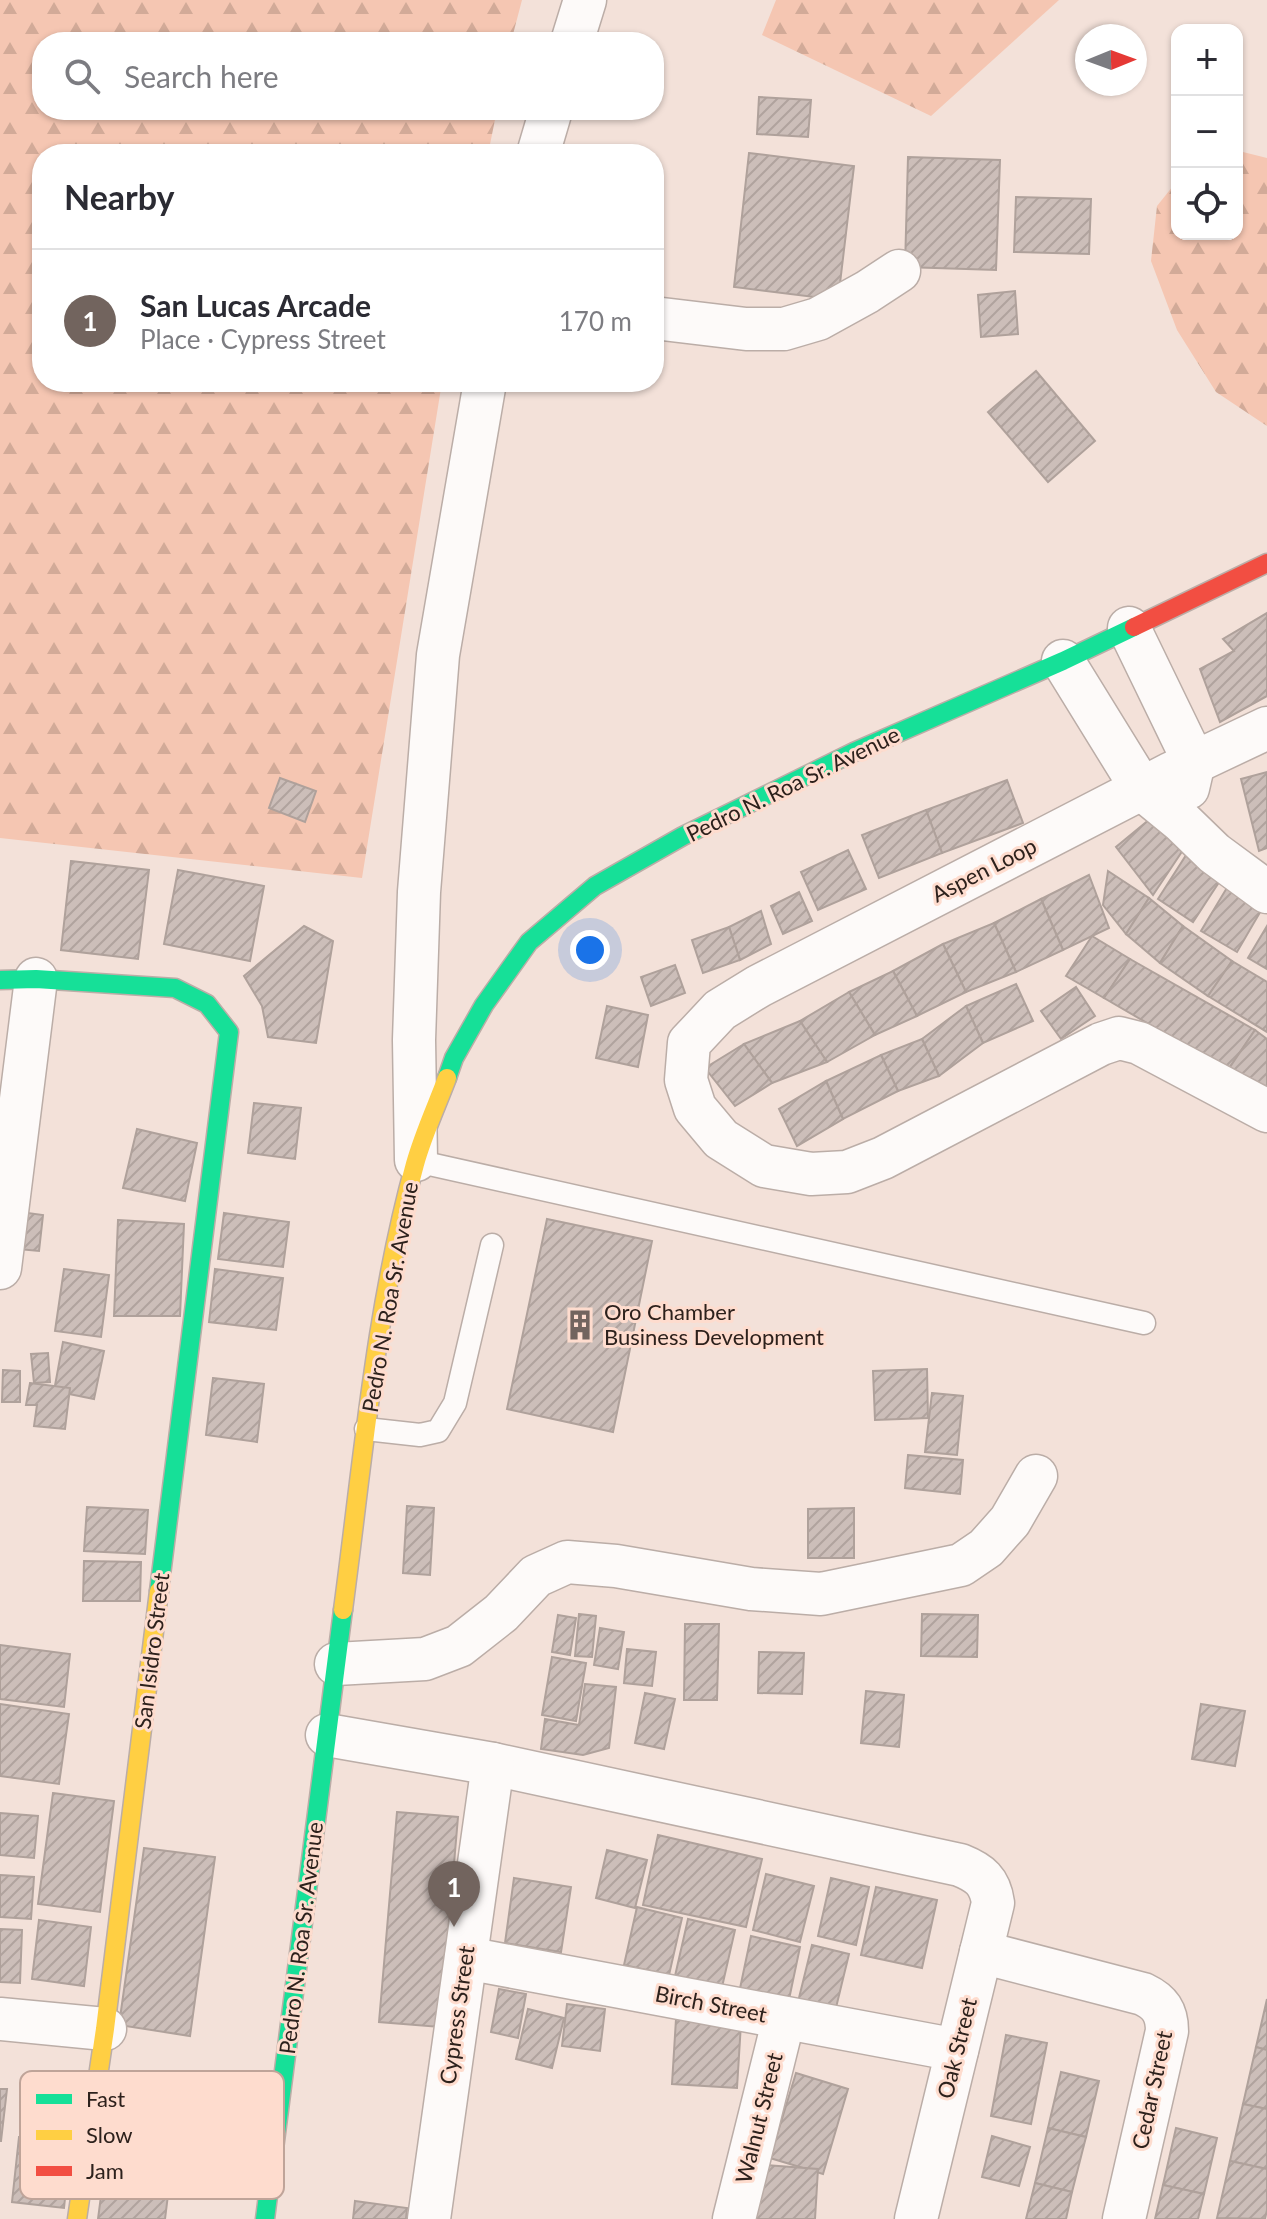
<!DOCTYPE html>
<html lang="en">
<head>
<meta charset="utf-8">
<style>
	:root { --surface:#fff; --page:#f2f2f3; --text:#2b2b33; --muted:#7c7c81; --line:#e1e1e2; --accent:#72645e }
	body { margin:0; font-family:Lato,sans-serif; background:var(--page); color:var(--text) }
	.controls { position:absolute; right:24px; top:24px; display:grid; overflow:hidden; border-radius:16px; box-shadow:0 2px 6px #0004 }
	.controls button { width:72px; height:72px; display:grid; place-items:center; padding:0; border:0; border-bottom:2px solid var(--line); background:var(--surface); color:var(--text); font:40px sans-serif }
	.compass { position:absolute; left:1075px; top:24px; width:72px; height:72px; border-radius:50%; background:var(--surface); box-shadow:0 2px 6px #0004; rotate:89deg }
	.you { position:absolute; left:590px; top:950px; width:28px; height:28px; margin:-20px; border:6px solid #fff; border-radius:50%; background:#1a73e8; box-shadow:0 0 0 12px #1a73e833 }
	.badge { display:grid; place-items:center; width:52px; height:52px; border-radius:50%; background:var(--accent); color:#fff; font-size:26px; font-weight:700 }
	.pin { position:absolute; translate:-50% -66px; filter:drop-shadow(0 2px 4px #0008) }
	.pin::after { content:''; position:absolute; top:42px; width:28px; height:24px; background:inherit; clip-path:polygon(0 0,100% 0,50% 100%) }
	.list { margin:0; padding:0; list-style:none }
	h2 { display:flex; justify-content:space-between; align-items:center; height:104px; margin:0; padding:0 32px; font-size:34px }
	h2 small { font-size:26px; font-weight:400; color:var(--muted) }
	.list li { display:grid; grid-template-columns:52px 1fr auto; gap:24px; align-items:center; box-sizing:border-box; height:144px; padding:0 32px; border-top:2px solid var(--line) }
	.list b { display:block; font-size:30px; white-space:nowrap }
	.list p { margin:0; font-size:26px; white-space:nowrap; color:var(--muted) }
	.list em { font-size:26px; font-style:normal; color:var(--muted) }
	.icon { flex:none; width:44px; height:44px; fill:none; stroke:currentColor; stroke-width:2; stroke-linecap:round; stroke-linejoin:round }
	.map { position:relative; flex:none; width:1267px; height:2219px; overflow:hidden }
	.search { position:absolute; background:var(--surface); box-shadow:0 2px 6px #0004; left:32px; top:32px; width:632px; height:88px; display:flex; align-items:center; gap:20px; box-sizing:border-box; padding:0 28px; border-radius:32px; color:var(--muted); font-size:30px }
	.panel { position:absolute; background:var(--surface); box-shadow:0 2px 6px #0004; left:32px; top:144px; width:632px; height:248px; border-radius:32px }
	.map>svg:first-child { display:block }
	.forest { fill:url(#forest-firs) }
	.building { fill:url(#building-hatch); stroke:#afa19b; stroke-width:2 }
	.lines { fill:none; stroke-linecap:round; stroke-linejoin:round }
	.lane-casing { stroke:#bbada7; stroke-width:25 }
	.street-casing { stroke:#bbada7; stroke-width:45 }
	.fast-casing { stroke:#bbada7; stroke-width:21 }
	.slow-casing { stroke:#bbada7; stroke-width:21 }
	.jam-casing { stroke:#bbada7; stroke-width:21 }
	.lane { stroke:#fdfaf9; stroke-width:22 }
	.street { stroke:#fdfaf9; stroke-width:42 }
	.fast { stroke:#16e098; stroke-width:18 }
	.slow { stroke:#ffcf43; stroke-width:18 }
	.jam { stroke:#f24e42; stroke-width:18 }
	.labels { text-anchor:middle; stroke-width:6; stroke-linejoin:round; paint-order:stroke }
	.street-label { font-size:22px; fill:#2d211c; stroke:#fedcce }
	.poi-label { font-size:22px; fill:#2d211c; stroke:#fedcce; text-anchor:start }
	.key { fill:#fedcce; stroke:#bfa499; stroke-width:2 }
	.key-label { font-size:22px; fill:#2d211c }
</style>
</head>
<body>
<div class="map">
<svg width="1267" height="2219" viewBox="0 0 1267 2219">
	<defs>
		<pattern id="forest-firs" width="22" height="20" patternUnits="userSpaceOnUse" patternTransform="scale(2)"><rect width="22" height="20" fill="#f5c6b2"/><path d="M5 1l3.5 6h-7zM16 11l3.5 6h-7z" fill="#d2aa98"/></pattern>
		<pattern id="building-hatch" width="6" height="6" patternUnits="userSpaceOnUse" patternTransform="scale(2)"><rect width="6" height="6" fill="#ccbeb9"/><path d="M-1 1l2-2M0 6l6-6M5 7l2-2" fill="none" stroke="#b0a39e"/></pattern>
	</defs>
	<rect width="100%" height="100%" fill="#f3e1d9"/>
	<g class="forest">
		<path d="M 0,0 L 522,0 L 511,42 L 42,42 L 42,110 L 497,110 L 488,154 L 42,154 L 42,382 L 442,382 L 362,878 L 0,838 Z"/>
		<path d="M 776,0 L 1059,0 L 931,116 L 762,35 Z"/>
		<path d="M 1243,152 L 1267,158 L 1267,426 L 1216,392 L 1177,330 L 1151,261 L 1157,206 L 1177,181 L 1177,234 L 1237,234 L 1237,153 Z"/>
	</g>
	<g class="building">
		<path d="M 759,97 L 811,100 L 808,137 L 757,134 Z"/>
		<path d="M 749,153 L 854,166 L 838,300 L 734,287 Z"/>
		<path d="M 908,157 L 1000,160 L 996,270 L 905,267 Z"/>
		<path d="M 1016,197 L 1091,199 L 1089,254 L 1014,252 Z"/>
		<path d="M 1015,291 L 1018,334 L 981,337 L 978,295 Z"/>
		<path d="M 1036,371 L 1095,441 L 1048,482 L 988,412 Z"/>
		<path d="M 1267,613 L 1267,696 L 1220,722 L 1200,669 L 1234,651 L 1223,639 Z"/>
		<path d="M 1267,772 L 1267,848 L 1259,851 L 1241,779 Z"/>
		<path d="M 280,778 L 316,791 L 305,822 L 269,808 Z"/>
		<path d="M 1007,780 L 1023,823 L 942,853 L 926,810 Z"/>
		<path d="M 926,810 L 942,853 L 879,878 L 862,835 Z"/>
		<path d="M 1156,814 L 1191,838 L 1153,895 L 1116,847 Z"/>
		<path d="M 1190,849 L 1225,873 L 1193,922 L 1158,899 Z"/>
		<path d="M 848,850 L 866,889 L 818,910 L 801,872 Z"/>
		<path d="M 71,861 L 149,870 L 138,959 L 61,950 Z"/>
		<path d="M 178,870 L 264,886 L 250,961 L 164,944 Z"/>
		<path d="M 1108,871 L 1149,898 L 1126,934 L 1103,905 Z"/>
		<path d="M 1089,875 L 1109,928 L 1063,950 L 1041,899 Z"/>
		<path d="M 1231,881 L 1266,902 L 1237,952 L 1201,931 Z"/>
		<path d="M 799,892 L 812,921 L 783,934 L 771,906 Z"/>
		<path d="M 1149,898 L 1183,926 L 1160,963 L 1126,934 Z"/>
		<path d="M 1041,899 L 1063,950 L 1016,972 L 994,923 Z"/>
		<path d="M 761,911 L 771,944 L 740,960 L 729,927 Z"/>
		<path d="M 994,923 L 1016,972 L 966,992 L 943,944 Z"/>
		<path d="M 304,926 L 333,941 L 316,1043 L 268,1037 L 262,1006 L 244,976 Z"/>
		<path d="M 1183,926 L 1232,961 L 1208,996 L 1160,963 Z"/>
		<path d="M 1267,926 L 1267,969 L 1248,958 Z"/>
		<path d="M 729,927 L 740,960 L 703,973 L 692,940 Z"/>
		<path d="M 1092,936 L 1130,959 L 1104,998 L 1066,976 Z"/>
		<path d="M 943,944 L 966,992 L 917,1016 L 893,971 Z"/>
		<path d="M 1130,959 L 1255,1030 L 1228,1070 L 1104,998 Z"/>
		<path d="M 1232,961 L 1267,982 L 1267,1032 L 1208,996 Z"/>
		<path d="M 675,965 L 685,993 L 651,1006 L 641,977 Z"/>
		<path d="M 893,971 L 917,1016 L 875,1035 L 849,992 Z"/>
		<path d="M 1016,984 L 1033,1021 L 983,1043 L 966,1006 Z"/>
		<path d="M 1076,987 L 1095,1016 L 1061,1039 L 1041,1011 Z"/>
		<path d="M 849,992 L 875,1035 L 827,1062 L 800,1021 Z"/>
		<path d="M 607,1006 L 648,1015 L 638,1067 L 596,1058 Z"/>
		<path d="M 966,1006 L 983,1043 L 939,1076 L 922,1039 Z"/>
		<path d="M 800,1021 L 827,1062 L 772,1083 L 744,1044 Z"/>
		<path d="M 1255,1030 L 1267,1039 L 1267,1098 L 1228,1070 Z"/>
		<path d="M 922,1039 L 939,1076 L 898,1091 L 881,1055 Z"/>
		<path d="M 744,1044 L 772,1083 L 735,1106 L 705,1068 Z"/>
		<path d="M 881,1055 L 898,1091 L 843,1119 L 826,1081 Z"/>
		<path d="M 826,1081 L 843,1119 L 797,1146 L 779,1109 Z"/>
		<path d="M 254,1103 L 301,1108 L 295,1159 L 248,1153 Z"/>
		<path d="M 137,1129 L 197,1143 L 185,1201 L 123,1188 Z"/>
		<path d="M 13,1211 L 43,1215 L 39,1251 L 8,1248 Z"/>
		<path d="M 224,1213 L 289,1222 L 283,1267 L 218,1259 Z"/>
		<path d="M 547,1219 L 652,1241 L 613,1432 L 507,1409 Z"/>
		<path d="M 118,1220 L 184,1224 L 180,1316 L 114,1316 Z"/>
		<path d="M 64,1269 L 109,1275 L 101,1337 L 55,1331 Z"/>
		<path d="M 215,1269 L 283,1278 L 276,1330 L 209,1322 Z"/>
		<path d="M 63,1342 L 104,1351 L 94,1399 L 54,1391 Z"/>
		<path d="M 48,1353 L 50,1382 L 34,1383 L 31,1354 Z"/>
		<path d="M 927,1369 L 928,1418 L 875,1420 L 873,1371 Z"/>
		<path d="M 3,1370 L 20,1371 L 20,1402 L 2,1402 Z"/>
		<path d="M 213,1378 L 264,1384 L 257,1442 L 206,1435 Z"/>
		<path d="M 30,1383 L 70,1388 L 65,1429 L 34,1426 L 37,1405 L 26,1405 Z"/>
		<path d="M 932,1393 L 963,1396 L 957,1455 L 925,1452 Z"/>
		<path d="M 908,1455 L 963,1460 L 960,1494 L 905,1488 Z"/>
		<path d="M 407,1506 L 434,1508 L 430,1575 L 403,1573 Z"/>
		<path d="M 87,1507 L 148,1510 L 145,1554 L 84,1551 Z"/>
		<path d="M 854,1508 L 854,1558 L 808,1558 L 808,1509 Z"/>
		<path d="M 84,1561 L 141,1562 L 140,1601 L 83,1601 Z"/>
		<path d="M 579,1614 L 596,1616 L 592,1657 L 575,1656 Z"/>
		<path d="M 922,1614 L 978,1615 L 977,1657 L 921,1656 Z"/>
		<path d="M 558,1615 L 576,1618 L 570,1655 L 552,1652 Z"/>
		<path d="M 685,1624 L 719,1624 L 717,1700 L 684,1700 Z"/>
		<path d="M 600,1628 L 624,1632 L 618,1669 L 594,1665 Z"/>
		<path d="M 0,1645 L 70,1654 L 64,1707 L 0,1699 Z"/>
		<path d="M 627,1649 L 656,1652 L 652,1686 L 624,1683 Z"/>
		<path d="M 759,1652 L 804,1653 L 802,1694 L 758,1693 Z"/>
		<path d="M 552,1657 L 586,1663 L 576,1721 L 542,1715 Z"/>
		<path d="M 585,1684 L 616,1687 L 609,1748 L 583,1755 L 541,1749 L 545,1719 L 579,1725 Z"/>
		<path d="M 866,1691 L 904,1695 L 899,1747 L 861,1743 Z"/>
		<path d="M 645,1693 L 675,1699 L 664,1749 L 635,1743 Z"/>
		<path d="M 0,1704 L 69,1714 L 59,1784 L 0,1776 Z"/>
		<path d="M 1201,1704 L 1245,1711 L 1235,1766 L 1192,1759 Z"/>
		<path d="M 53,1793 L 114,1801 L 100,1912 L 38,1904 Z"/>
		<path d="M 397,1812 L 458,1817 L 440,2027 L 379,2022 Z"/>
		<path d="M 0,1813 L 38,1816 L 34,1858 L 0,1855 Z"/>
		<path d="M 658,1835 L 762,1859 L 746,1927 L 643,1905 Z"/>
		<path d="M 144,1848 L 215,1857 L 190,2036 L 119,2025 Z"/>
		<path d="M 607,1850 L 647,1860 L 635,1908 L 596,1898 Z"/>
		<path d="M 766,1874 L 814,1886 L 800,1942 L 753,1930 Z"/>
		<path d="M 0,1875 L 34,1877 L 31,1919 L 0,1917 Z"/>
		<path d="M 514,1878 L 571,1887 L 561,1952 L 505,1943 Z"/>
		<path d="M 831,1878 L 869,1887 L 856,1945 L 818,1936 Z"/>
		<path d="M 876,1887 L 937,1900 L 922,1968 L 861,1955 Z"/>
		<path d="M 637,1907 L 682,1918 L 669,1975 L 624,1965 Z"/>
		<path d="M 688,1919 L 735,1930 L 722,1987 L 675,1976 Z"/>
		<path d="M 39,1920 L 91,1927 L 84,1986 L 32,1979 Z"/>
		<path d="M 0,1929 L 22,1930 L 20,1983 L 0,1982 Z"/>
		<path d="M 751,1936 L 800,1947 L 787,2009 L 738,1998 Z"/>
		<path d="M 812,1945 L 849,1954 L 833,2020 L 796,2010 Z"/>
		<path d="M 499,1989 L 526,1994 L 518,2038 L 491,2032 Z"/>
		<path d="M 1267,1999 L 1267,2050 L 1256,2047 Z"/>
		<path d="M 567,2004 L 605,2009 L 600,2051 L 562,2046 Z"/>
		<path d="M 528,2009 L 564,2018 L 552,2068 L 516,2059 Z"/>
		<path d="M 676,2019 L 741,2023 L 737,2088 L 672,2084 Z"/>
		<path d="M 1006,2035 L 1047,2043 L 1031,2124 L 991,2116 Z"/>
		<path d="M 1256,2047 L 1267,2050 L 1267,2109 L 1243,2104 Z"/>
		<path d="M 1061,2072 L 1099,2081 L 1086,2137 L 1048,2128 Z"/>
		<path d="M 796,2073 L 848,2089 L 823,2174 L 770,2158 Z"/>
		<path d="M 0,2089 L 7,2089 L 1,2141 L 0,2141 Z"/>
		<path d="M 115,2089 L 180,2098 L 165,2219 L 98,2219 Z"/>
		<path d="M 1243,2104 L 1267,2109 L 1267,2169 L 1230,2161 Z"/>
		<path d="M 1048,2128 L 1086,2137 L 1072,2192 L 1035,2183 Z"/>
		<path d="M 1176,2128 L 1217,2138 L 1204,2194 L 1163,2185 Z"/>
		<path d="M 992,2136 L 1030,2147 L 1019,2186 L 982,2177 Z"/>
		<path d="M 19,2137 L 71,2142 L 64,2208 L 12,2202 Z"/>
		<path d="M 1230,2161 L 1267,2169 L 1267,2210 L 1265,2219 L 1217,2218 Z"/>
		<path d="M 752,2164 L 818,2169 L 815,2219 L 749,2219 Z"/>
		<path d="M 1035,2183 L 1072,2192 L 1066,2219 L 1026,2219 Z"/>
		<path d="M 1163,2185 L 1204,2194 L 1198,2219 L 1155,2219 Z"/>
		<path d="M 355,2201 L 407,2208 L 406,2219 L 353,2219 Z"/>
	</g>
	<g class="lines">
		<g class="lane-casing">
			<g id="lane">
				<path d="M 416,1161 L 1144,1323"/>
				<path d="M 366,1429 L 420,1435 L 438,1431 L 455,1403 L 492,1245"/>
			</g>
		</g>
		<g class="street-casing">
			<g id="street">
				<path d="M 572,42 L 585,0"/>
				<path d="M 538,154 L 551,110"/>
				<path d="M 654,318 L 746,329 L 784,329 L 818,319 L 867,292 L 899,271"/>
				<path d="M 1129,628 L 1194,762 L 1188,788"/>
				<path d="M 1063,661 L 1142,789 L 1181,821 L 1214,853 L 1267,892"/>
				<path d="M 1267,728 L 1172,773 L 759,986 L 720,1010 L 689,1043 L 686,1080 L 695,1108 L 721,1139 L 764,1166 L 811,1174 L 847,1172 L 883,1158 L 1101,1044 L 1119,1038 L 1139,1043 L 1267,1111"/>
				<path d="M 416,1160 L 414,1040 L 419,892 L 438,655 L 485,382"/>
				<path d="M 0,1268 L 36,979"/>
				<path d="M 336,1664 L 425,1659 L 459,1646 L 501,1613 L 536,1576 L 567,1562 L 616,1566 L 751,1589 L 821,1594 L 961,1565 L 986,1548 L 1010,1521 L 1036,1476"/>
				<path d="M 327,1735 L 493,1764 L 960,1865 C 980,1873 990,1881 993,1903 L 916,2219"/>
				<path d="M 981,1952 L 1143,1994 C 1160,2002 1167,2012 1167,2031 L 1124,2219"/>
				<path d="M 466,1958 L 957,2050"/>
				<path d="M 0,2019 L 105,2029"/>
				<path d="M 429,2219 L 493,1764"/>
				<path d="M 734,2219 L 784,2018"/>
			</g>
		</g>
		<g class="fast-casing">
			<g id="fast">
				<path d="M 0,980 L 36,979 L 175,988 L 207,1004 L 229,1032 L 159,1591"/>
				<path d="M 447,1078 L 454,1058 L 484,1005 L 529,942 L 595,886 L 683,836 L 854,752 L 1063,661 L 1134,627"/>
				<path d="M 265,2219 L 343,1610"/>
			</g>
		</g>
		<g class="slow-casing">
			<g id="slow">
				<path d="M 343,1610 C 363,1461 375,1309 415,1164 C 423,1135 436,1107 447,1078"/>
				<path d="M 77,2219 L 105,2029 L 159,1591"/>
			</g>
		</g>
		<g class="jam-casing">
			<path id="jam" d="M 1134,627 L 1267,563"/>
		</g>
		<use href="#lane" class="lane"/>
		<use href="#street" class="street"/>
		<use href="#fast" class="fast"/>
		<use href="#slow" class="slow"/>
		<use href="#jam" class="jam"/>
	</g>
	<defs>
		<g id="building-bare" transform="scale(2.4)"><path d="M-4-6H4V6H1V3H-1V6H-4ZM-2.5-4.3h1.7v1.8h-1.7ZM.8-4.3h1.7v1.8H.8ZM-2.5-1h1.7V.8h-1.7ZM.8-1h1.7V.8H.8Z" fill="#72645e" stroke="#fedcce" stroke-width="2.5" paint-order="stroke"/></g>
	</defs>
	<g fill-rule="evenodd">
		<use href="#building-bare" x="580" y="1325"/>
	</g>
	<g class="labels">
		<g class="street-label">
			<text transform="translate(793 784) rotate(-26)" y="8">Pedro N. Roa Sr. Avenue</text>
			<text transform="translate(984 870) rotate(-27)" y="8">Aspen Loop</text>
			<text transform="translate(390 1297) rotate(-80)" y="8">Pedro N. Roa Sr. Avenue</text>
			<text transform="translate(152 1651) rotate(-83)" y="8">San Isidro Street</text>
			<text transform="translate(301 1938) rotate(-83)" y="8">Pedro N. Roa Sr. Avenue</text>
			<text transform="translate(711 2004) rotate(11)" y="8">Birch Street</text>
			<text transform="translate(457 2015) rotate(-82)" y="8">Cypress Street</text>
			<text transform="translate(957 2048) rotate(-76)" y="8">Oak Street</text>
			<text transform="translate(1152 2090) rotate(-78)" y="8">Cedar Street</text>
			<text transform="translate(759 2118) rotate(-76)" y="8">Walnut Street</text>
		</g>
		<g class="poi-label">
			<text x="604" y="1320">Oro Chamber<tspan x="604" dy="25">Business Development</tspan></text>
		</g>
	</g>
	<rect x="20" y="2071" width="264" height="128" rx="12" class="key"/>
	<rect x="36" y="2094" width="36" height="10" fill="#16e098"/>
	<rect x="36" y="2130" width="36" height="10" fill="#ffcf43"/>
	<rect x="36" y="2166" width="36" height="10" fill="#f24e42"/>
	<g class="key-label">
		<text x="86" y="2107">Fast</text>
		<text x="86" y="2143">Slow</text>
		<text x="86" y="2179">Jam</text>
	</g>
</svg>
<div class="controls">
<button>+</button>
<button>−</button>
<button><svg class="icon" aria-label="locate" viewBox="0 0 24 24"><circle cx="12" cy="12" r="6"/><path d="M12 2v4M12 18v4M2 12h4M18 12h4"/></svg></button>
</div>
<svg class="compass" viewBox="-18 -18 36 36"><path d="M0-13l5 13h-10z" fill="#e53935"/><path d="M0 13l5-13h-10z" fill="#7c7c81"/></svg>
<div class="you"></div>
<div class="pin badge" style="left:454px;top:1927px">1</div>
<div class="search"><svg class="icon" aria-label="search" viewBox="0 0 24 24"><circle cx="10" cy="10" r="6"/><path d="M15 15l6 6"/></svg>Search here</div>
<section class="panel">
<h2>Nearby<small></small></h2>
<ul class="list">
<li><span class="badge">1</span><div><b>San Lucas Arcade</b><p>Place · Cypress Street</p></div><em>170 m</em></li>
</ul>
</section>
</div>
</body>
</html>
